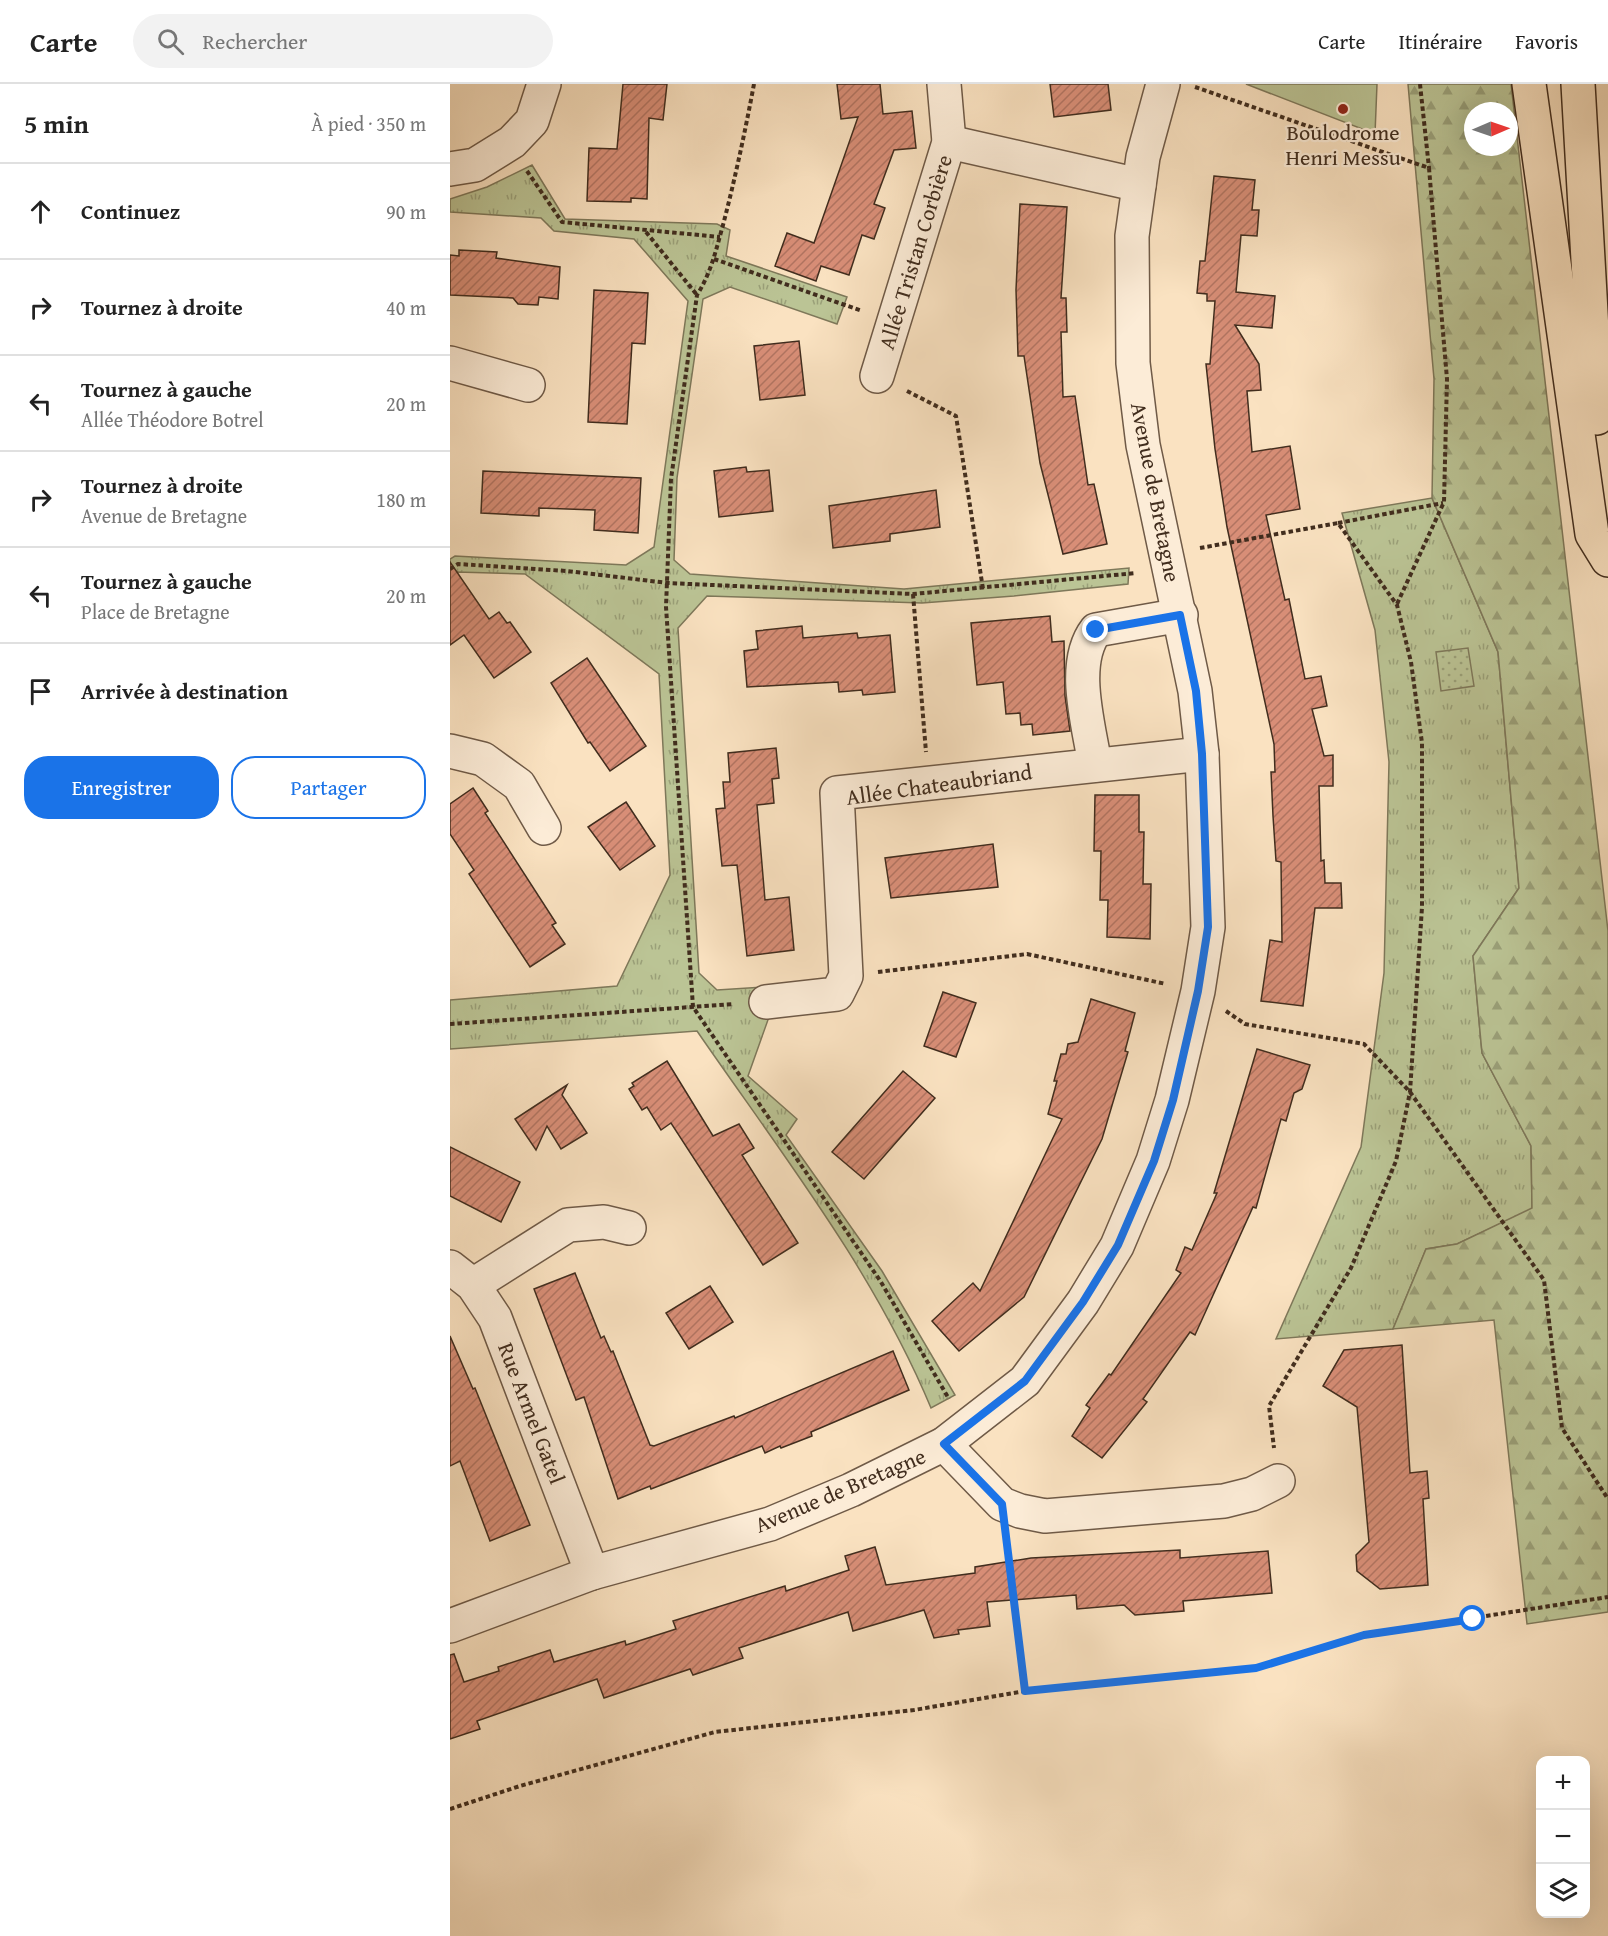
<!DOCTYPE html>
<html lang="fr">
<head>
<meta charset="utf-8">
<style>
	:root { --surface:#fff; --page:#f2f2f2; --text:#222; --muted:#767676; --line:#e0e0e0; --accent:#1a73e8 }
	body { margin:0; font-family:"Gentium Book Plus",serif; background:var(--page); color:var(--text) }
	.controls { position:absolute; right:18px; bottom:18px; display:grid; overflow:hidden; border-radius:12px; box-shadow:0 6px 24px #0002 }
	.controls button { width:54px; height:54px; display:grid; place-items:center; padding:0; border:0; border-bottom:2px solid var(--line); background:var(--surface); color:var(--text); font:30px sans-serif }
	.compass { position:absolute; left:1014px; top:18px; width:54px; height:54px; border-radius:50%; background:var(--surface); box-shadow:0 6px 24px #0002; rotate:88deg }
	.stop { position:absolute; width:18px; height:18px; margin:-14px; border:4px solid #1a73e8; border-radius:50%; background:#fff }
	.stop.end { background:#1a73e8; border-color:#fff; box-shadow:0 2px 6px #0008 }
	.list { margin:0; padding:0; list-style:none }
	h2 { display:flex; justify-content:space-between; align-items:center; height:78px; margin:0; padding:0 24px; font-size:26px }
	h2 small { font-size:20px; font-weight:400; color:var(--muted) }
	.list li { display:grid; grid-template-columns:39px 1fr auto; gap:18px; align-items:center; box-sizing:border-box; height:96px; padding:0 24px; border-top:2px solid var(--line) }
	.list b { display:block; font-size:22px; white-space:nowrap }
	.list p { margin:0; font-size:20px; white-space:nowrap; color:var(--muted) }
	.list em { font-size:20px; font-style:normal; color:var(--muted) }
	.actions { display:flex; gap:12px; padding:18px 24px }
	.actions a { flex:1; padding:14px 0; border:2px solid var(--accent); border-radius:24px; text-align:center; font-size:21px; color:var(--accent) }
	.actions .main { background:var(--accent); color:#fff }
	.icon { flex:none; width:33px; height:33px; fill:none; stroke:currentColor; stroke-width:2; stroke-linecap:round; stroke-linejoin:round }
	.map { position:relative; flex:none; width:1158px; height:1852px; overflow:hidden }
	header { display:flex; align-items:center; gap:36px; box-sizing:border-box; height:84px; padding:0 30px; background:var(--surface); border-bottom:2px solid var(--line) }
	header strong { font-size:28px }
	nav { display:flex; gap:33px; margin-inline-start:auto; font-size:21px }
	.search { width:420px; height:54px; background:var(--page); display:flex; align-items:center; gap:15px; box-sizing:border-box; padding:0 21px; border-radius:33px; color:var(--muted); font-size:22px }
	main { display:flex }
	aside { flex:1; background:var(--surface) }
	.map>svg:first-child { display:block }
	.grass { fill:url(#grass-tufts); stroke:#7e785a; stroke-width:1.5 }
	.forest { fill:url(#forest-firs); stroke:#7e785a; stroke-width:1.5; fill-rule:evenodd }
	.park { fill:url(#park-dots); stroke:#7e785a; stroke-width:1.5 }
	.garden { fill:#bbc495; stroke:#7e785a; stroke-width:1.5 }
	.building { fill:url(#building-hatch); stroke:#412d1e; stroke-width:1.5 }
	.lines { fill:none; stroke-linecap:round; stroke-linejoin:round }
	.minor-casing { stroke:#6f5a47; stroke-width:36 }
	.tertiary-casing { stroke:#6f5a47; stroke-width:36 }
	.primary-casing { stroke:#412d1e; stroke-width:36 }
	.path { stroke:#412d1e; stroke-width:4; stroke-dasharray:4.5 3; stroke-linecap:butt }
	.minor { stroke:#fcecd7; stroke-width:33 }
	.tertiary { stroke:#fcecd7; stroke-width:33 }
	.primary { stroke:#fae2c1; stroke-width:33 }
	.route { stroke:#1a73e8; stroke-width:8 }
	.poi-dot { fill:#8f2418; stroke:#fcecd7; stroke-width:2 }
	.labels { text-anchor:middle; stroke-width:4.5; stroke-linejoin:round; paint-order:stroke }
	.poi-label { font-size:22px; fill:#412d1e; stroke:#fcecd7 }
	.street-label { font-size:22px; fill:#412d1e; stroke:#fcecd7 }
</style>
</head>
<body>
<header>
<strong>Carte</strong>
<div class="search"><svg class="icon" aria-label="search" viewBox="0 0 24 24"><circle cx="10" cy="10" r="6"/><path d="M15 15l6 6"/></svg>Rechercher</div>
<nav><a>Carte</a><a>Itinéraire</a><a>Favoris</a></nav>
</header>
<main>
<aside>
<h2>5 min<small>À pied · 350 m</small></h2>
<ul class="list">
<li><svg class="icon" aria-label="ahead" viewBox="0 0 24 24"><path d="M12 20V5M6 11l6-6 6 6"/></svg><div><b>Continuez</b></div><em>90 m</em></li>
<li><svg class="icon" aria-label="right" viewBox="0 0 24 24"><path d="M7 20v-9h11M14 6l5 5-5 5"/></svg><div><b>Tournez à droite</b></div><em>40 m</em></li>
<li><svg class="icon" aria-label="left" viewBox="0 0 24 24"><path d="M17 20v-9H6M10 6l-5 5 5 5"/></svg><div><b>Tournez à gauche</b><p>Allée Théodore Botrel</p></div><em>20 m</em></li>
<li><svg class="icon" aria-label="right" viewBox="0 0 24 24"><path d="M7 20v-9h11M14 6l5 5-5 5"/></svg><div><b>Tournez à droite</b><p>Avenue de Bretagne</p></div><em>180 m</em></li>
<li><svg class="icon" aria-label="left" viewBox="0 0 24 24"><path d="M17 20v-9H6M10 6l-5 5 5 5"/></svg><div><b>Tournez à gauche</b><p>Place de Bretagne</p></div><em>20 m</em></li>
<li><svg class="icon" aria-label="arrive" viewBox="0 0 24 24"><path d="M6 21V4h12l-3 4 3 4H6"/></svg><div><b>Arrivée à destination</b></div></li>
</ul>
<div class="actions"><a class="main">Enregistrer</a><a>Partager</a></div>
</aside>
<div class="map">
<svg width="1158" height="1852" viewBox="0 0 1158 1852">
	<defs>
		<pattern id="grass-tufts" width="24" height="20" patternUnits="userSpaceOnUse" patternTransform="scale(1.5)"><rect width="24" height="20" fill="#bbc495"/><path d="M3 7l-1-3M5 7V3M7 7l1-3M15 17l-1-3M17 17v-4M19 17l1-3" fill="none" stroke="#9aa079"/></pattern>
		<pattern id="forest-firs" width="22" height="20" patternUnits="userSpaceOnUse" patternTransform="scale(1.5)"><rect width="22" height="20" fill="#bbc495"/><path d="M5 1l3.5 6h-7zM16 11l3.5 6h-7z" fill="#9aa079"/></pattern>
		<pattern id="park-dots" width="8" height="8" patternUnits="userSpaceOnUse" patternTransform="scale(1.5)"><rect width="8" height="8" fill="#bbc495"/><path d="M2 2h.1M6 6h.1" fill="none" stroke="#9aa079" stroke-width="1.8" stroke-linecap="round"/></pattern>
		<pattern id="building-hatch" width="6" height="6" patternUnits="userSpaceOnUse" patternTransform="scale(1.5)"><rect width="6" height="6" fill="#d88e77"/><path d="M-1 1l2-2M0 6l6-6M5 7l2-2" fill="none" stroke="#b17461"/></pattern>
	</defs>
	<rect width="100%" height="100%" fill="#fae2c1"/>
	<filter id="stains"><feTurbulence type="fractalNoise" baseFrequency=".00333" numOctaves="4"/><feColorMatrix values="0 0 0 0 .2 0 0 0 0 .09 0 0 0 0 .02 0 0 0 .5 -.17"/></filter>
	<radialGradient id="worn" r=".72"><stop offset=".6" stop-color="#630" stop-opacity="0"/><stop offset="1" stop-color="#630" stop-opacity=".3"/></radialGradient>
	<g class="grass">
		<path d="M 82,81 L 115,135 L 267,140 L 280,146 L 276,172 L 397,213 L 387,240 L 280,203 L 253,215 L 227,394 L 224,476 L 240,490 L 454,505 L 679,484 L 678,500 L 564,512 L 472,519 L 257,512 L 228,544 L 249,889 L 267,906 L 330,902 L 298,992 L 347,1035 L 336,1051 L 432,1187 L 505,1311 L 481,1324 C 424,1187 331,1069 247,947 L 0,965 L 0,916 L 167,902 L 220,791 L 209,590 L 75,490 L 6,488 L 0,492 L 0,475 L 5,472 L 176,481 L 204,463 L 238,217 L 184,155 L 104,147 L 91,134 L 0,128 L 0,115 L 37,103 Z"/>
		<path d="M 982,414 L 1048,568 L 1069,804 L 1023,872 L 1032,969 L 1081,1062 L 1082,1125 L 1007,1160 L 976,1165 L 943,1245 L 826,1255 L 911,1063 L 934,889 L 939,678 L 925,546 L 892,429 Z"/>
	</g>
	<path class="forest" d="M 958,0 L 1061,0 L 1158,847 L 1158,1528 L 1077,1540 L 1044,1236 L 943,1245 L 976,1165 L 1007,1160 L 1082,1124 L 1081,1062 L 1032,969 L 1023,872 L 1069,804 L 1048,568 L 982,414 L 984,295 ZM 1023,27 L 1059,27 L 1059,63 L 1023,63 Z"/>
	<path class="park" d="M 1018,564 L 1024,602 L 991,607 L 986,568 Z"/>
	<path class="garden" d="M 796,0 L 927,0 L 925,50 Z"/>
	<g class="building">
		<path d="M 173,0 L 217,0 L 213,36 L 199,34 L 197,115 L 181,114 L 181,118 L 137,117 L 139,64 L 167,65 Z"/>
		<path d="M 387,0 L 430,0 L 433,30 L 462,27 L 466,64 L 444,66 L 424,120 L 435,124 L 424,155 L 412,151 L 399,191 L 371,182 L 366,197 L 325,182 L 337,149 L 364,159 L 408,33 L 391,35 Z"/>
		<path d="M 600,0 L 658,0 L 661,26 L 604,33 Z"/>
		<path d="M 764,92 L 805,96 L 802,126 L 809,126 L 807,152 L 791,151 L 786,208 L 825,212 L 822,244 L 785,241 L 809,280 L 811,306 L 797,307 L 802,368 L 840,362 L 850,425 L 816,431 L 835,516 L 839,515 L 855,595 L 871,592 L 877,622 L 862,625 L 874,672 L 883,671 L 883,702 L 869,702 L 871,777 L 874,776 L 875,799 L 891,799 L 892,824 L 865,824 L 853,922 L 811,917 L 820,856 L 832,858 L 831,778 L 826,777 L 823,732 L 821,688 L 825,688 L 824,660 L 777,443 L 765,365 L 756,280 L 760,280 L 765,217 L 757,217 L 757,210 L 747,209 L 750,177 L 755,177 Z"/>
		<path d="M 570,120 L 617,123 L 611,214 L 616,214 L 617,248 L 611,248 L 613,313 L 625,312 L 638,401 L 644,400 L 657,460 L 613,470 L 590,379 L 574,272 L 568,272 L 566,206 Z"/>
		<path d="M 9,166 L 47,168 L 46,174 L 110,183 L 108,215 L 89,213 L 88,221 L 68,220 L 63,214 L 0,211 L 0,171 L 9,172 Z"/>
		<path d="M 144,206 L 198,209 L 195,260 L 182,259 L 177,340 L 138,338 Z"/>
		<path d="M 349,257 L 355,311 L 310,316 L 304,262 Z"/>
		<path d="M 296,383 L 297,388 L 319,386 L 323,427 L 269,433 L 264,387 Z"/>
		<path d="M 33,387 L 191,394 L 188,449 L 144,446 L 145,426 L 89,424 L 89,432 L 31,429 Z"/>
		<path d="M 486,406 L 490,443 L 440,450 L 440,457 L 383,464 L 379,422 Z"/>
		<path d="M 0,478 L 39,535 L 49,528 L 57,539 L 60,538 L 81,568 L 44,594 L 14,551 L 0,561 Z"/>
		<path d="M 600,532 L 602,558 L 614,557 L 615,612 L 620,647 L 583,651 L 582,640 L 571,641 L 570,629 L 556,630 L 553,598 L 527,601 L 521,539 Z"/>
		<path d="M 352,542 L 353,554 L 407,549 L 408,554 L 440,551 L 445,608 L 413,611 L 412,606 L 389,608 L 388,598 L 297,603 L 294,567 L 308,565 L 306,547 Z"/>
		<path d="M 137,574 L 196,662 L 160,687 L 140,658 L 138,659 L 101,599 Z"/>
		<path d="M 326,664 L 329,694 L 322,695 L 324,719 L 307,721 L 315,816 L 339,813 L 344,866 L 297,872 L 287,781 L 272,782 L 266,725 L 275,724 L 273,698 L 280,698 L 278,669 Z"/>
		<path d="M 23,704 L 38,727 L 35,729 L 106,839 L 102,841 L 115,860 L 80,883 L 19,790 L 24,786 L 0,750 L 0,720 Z"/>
		<path d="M 645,711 L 689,711 L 689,748 L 694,748 L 693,800 L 701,800 L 700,855 L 657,853 L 658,816 L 650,816 L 651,767 L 644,767 Z"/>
		<path d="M 176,718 L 205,762 L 170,786 L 138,743 Z"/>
		<path d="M 543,760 L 548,803 L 441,814 L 435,774 Z"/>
		<path d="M 493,908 L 526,919 L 506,973 L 474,962 Z"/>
		<path d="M 641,915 L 685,929 L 675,967 L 678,968 L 652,1055 L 574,1213 L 509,1267 L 482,1237 L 523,1199 L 530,1207 L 612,1035 L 598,1030 L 607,997 L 604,997 L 611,970 L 616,970 L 618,960 L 628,958 Z"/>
		<path d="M 807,965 L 860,981 L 852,1005 L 844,1009 L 836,1037 L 831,1035 L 806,1124 L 803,1123 L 745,1251 L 740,1248 L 693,1315 L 697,1318 L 652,1374 L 622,1352 L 640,1324 L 636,1321 L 659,1290 L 661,1291 L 731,1189 L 726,1186 L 735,1163 L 742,1166 L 767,1109 L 764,1109 Z"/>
		<path d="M 217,977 L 263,1052 L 289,1040 L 304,1064 L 292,1071 L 348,1159 L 313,1181 L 221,1039 L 211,1046 L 197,1023 L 192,1026 L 179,1005 L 184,1002 L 182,999 Z"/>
		<path d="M 453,987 L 485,1014 L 414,1095 L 382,1068 Z"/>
		<path d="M 117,1001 L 112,1011 L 137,1049 L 111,1065 L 97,1042 L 86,1066 L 65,1035 Z"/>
		<path d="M 0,1063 L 70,1098 L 51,1138 L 0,1112 Z"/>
		<path d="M 125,1189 L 151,1254 L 154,1252 L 161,1268 L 163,1267 L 200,1361 L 204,1362 L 284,1332 L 285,1334 L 443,1267 L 459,1306 L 361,1348 L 362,1352 L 331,1364 L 330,1362 L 315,1369 L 312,1362 L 201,1405 L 200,1402 L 168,1415 L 134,1313 L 126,1316 L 84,1205 Z"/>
		<path d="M 260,1202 L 283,1238 L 239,1265 L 216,1229 Z"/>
		<path d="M 0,1252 L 23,1305 L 25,1304 L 80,1441 L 40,1457 L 10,1377 L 0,1382 Z"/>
		<path d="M 952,1261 L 960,1389 L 977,1387 L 979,1414 L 973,1415 L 978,1501 L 930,1505 L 907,1487 L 906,1471 L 919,1458 L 907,1323 L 873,1302 L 894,1266 Z"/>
		<path d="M 425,1463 L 436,1501 L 525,1489 L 525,1483 L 581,1474 L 730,1466 L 730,1474 L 818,1467 L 822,1509 L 733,1517 L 734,1527 L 685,1531 L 674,1521 L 627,1525 L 626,1511 L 537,1518 L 540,1542 L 508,1546 L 509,1550 L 484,1554 L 474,1526 L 403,1547 L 398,1528 L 289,1564 L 293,1574 L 243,1591 L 240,1585 L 154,1614 L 147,1595 L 27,1637 L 30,1645 L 0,1655 L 0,1571 L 4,1570 L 14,1598 L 49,1587 L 48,1583 L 100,1566 L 104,1578 L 175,1557 L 176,1561 L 226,1545 L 223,1537 L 335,1502 L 336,1507 L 399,1486 L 395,1472 Z"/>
	</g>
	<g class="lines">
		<g class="minor-casing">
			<g id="minor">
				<path d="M 499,58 L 689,101"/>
				<path d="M 0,85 L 25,81 L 62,58 L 82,37 L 94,0"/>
				<path d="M 0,279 L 78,301"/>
				<path d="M 427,292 L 499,58 L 494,0"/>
				<path d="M 0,667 L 33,675 L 69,701 L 94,744"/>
				<path d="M 645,681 C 639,641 620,580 646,546 L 731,531"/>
				<path d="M 316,918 L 387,910 L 396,892 L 387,709 L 752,670"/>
				<path d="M 0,1183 L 23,1201 L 45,1234 L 142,1489"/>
				<path d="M 23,1201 L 118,1141 L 154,1138 L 179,1144"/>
				<path d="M 494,1360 L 552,1420 L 570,1427 L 595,1432 L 774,1417 L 802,1410 L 828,1397"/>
			</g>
		</g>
		<g class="tertiary-casing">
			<path id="tertiary" d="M 0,1542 L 142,1489 L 320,1440 L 401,1406 L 494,1360 L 575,1297 L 633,1218 L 667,1162 L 703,1077 L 722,1016 L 748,907 L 758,843 L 752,670 L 745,607 L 693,361 L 683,279 L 682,152 L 693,73 L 713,0"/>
		</g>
		<g class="primary-casing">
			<g id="primary">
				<path d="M 1079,0 L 1142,450 L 1158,476"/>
				<path d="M 1128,0 L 1147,334"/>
			</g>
		</g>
		<g class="path">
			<path d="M 304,0 C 295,48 285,95 273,141 C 266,166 261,189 247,211 L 221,395 L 216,523 L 243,923 L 431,1198 L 499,1315"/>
			<path d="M 970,0 L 979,84"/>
			<path d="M 745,3 L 979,84 L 997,295 L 994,418 L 947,520"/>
			<path d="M 77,87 L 112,138 L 270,153"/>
			<path d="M 196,148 L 247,211"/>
			<path d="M 264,175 L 412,227"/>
			<path d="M 457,307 L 506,332 L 533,505"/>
			<path d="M 888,439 L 993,419"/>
			<path d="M 750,464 L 888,439 L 947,521 L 961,578 L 972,659 L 972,823 L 960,1008 L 946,1077 L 901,1184 L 819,1322 L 824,1364"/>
			<path d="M 0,485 L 8,480 L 117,487 L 218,499 L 463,510 L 686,489"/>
			<path d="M 463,510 L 476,668"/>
			<path d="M 428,888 L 577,870 L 716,900"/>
			<path d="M 776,927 L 795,940 L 914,960 L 960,1008 L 1094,1196 L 1112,1344 L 1158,1415"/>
			<path d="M 0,940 L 284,920"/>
			<path d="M 557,1459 L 575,1607"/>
			<path d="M 0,1725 L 70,1702 L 265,1648 L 464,1626 L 575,1607 L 806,1584 L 914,1551 L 1158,1513"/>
		</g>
		<use href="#minor" class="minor"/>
		<use href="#tertiary" class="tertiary"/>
		<use href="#primary" class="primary"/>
	</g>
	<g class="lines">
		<path class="route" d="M 646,546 L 730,531 L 746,607 L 752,670 L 758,843 L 748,907 L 723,1016 L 704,1077 L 668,1161 L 633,1218 L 575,1297 L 494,1360 L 552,1420 L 575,1607 L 806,1584 L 914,1551 L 1023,1535"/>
	</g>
	<circle class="poi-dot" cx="893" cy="25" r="6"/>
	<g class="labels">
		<g class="poi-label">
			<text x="893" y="56">Boulodrome<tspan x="893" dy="25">Henri Messu</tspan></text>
		</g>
		<g class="street-label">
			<text transform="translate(465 168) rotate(-73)" y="8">Allée Tristan Corbière</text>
			<text transform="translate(706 408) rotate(79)" y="8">Avenue de Bretagne</text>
			<text transform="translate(489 700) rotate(-8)" y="8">Allée Chateaubriand</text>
			<text transform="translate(82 1329) rotate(69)" y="8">Rue Armel Gatel</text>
			<text transform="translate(390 1406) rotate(-23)" y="8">Avenue de Bretagne</text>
		</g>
	</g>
	<rect width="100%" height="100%" filter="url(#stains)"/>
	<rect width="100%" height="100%" fill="url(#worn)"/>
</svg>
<div class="controls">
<button>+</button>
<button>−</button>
<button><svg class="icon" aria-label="layers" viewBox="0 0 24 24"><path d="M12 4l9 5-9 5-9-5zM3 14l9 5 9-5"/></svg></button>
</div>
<svg class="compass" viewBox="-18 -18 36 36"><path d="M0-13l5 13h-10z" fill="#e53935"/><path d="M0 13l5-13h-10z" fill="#767676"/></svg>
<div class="stop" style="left:1023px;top:1535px"></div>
<div class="stop end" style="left:646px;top:546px"></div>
</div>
</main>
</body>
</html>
